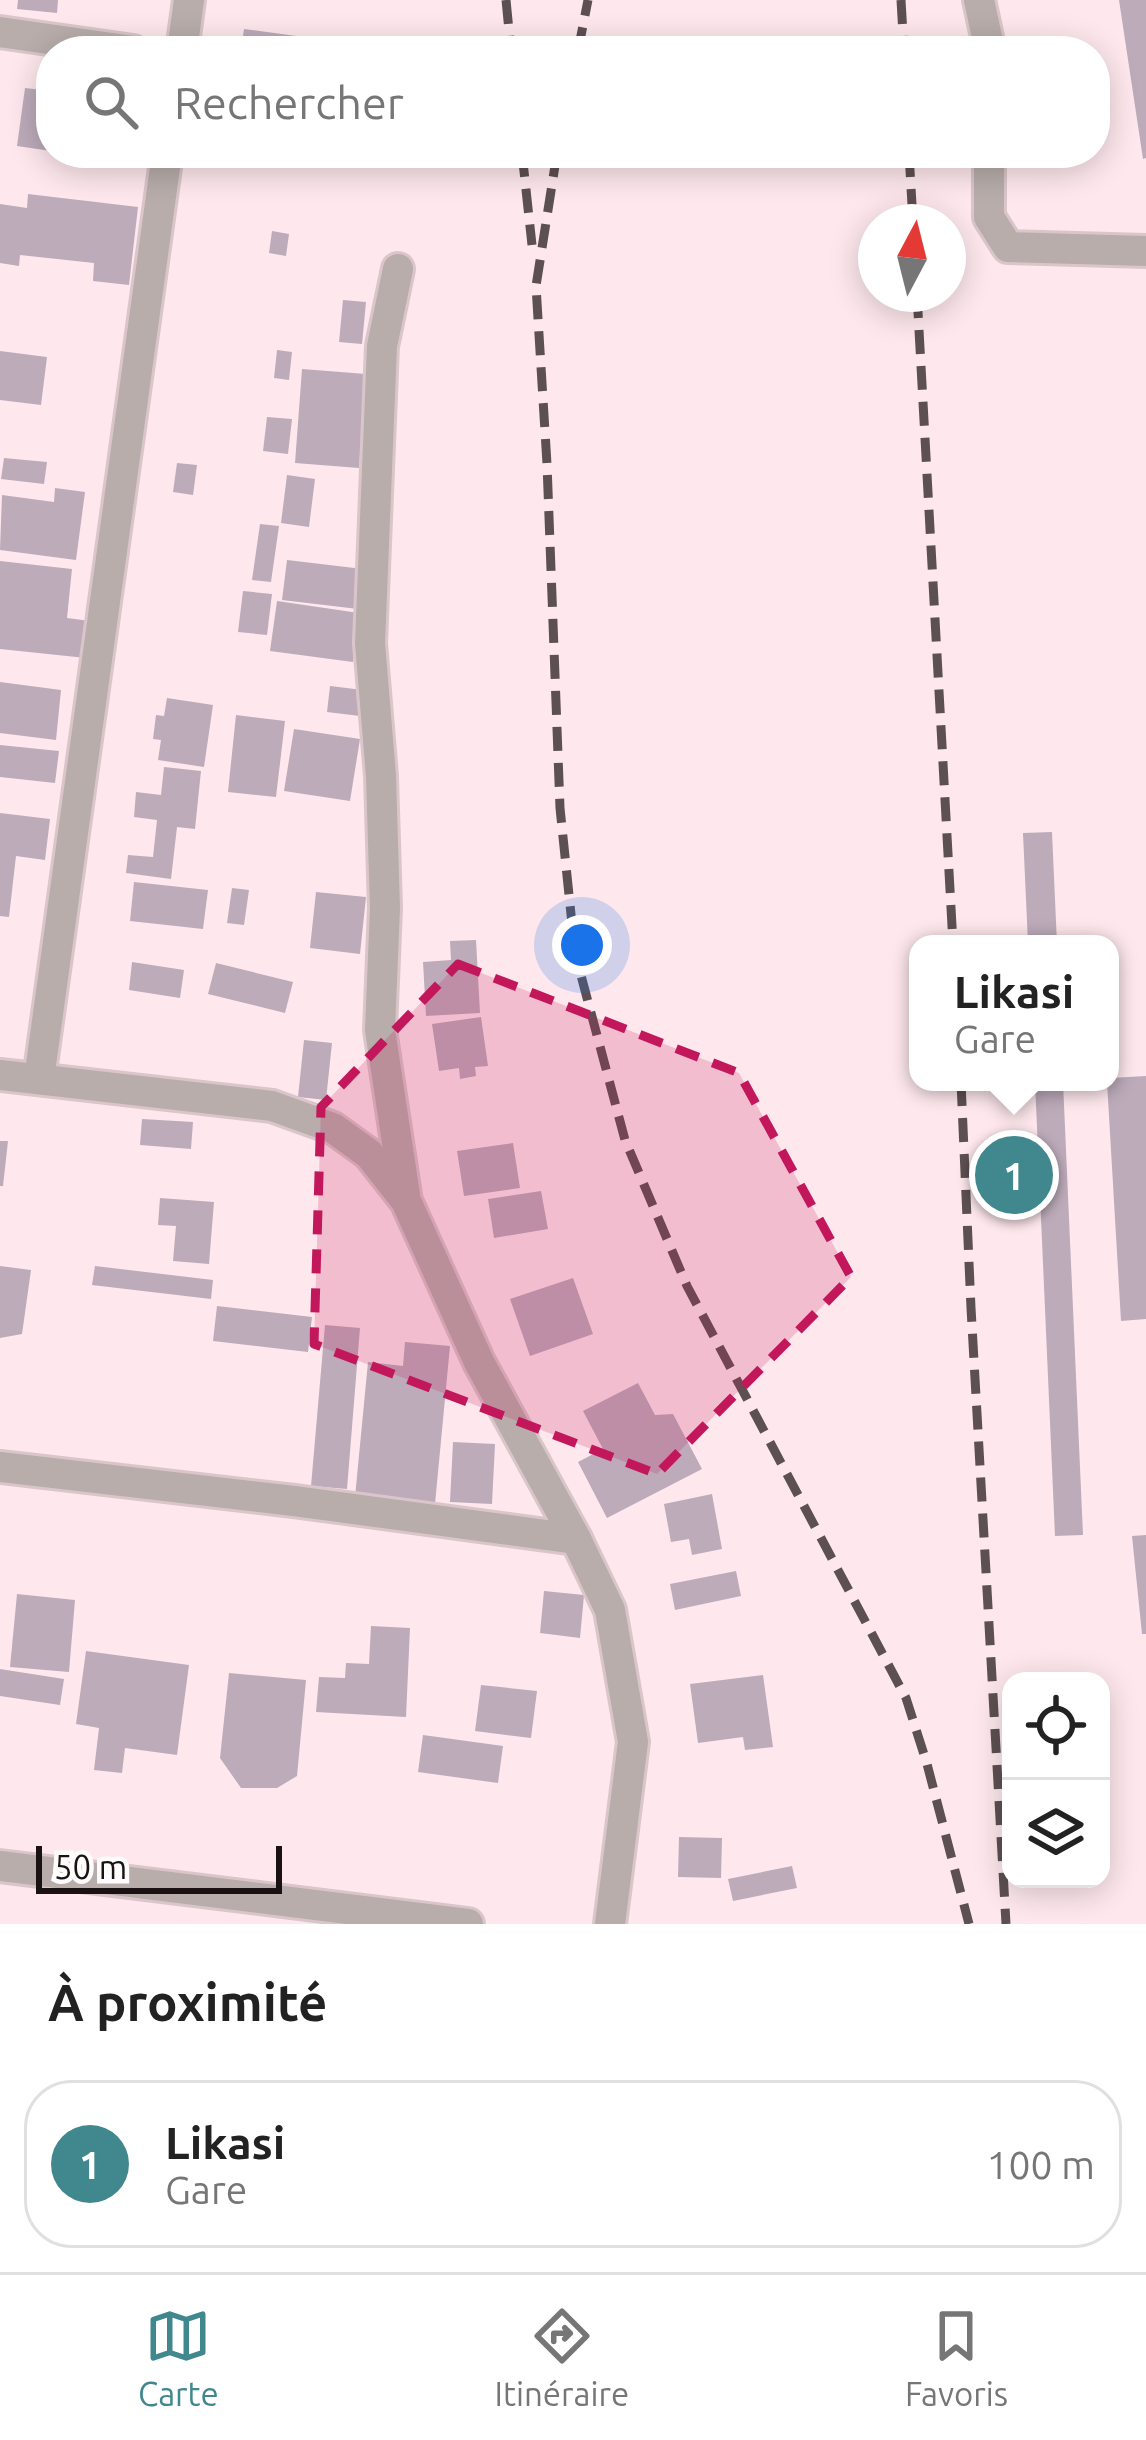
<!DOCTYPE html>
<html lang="fr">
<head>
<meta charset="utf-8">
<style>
	:root { --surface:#fff; --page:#f6f6f6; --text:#222; --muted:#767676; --line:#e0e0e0; --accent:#41888e }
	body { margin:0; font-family:Ubuntu,sans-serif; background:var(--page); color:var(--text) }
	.controls { position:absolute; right:36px; bottom:36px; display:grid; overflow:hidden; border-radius:24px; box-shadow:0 6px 30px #0003 }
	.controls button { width:108px; height:108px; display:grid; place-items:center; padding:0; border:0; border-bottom:3px solid var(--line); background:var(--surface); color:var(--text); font:60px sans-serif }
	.compass { position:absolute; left:858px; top:204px; width:108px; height:108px; border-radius:50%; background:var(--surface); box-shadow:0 6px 30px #0003; rotate:7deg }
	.scale { position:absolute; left:36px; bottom:30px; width:246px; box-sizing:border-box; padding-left:12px; border:6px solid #1a1113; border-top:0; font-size:33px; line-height:42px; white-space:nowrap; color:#1a1113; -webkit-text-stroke:9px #fcfcfc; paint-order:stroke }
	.you { position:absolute; left:582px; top:945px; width:42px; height:42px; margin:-30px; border:9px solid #fff; border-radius:50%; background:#1a73e8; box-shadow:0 0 0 18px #1a73e833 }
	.badge { display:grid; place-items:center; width:78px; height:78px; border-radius:50%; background:var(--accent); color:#fff; font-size:39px; font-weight:700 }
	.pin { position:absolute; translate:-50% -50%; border:6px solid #fff; box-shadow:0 3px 12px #0006 }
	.popup { position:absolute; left:909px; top:935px; width:210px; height:156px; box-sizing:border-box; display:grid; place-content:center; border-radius:24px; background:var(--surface); filter:drop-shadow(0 3px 9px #0005); font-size:39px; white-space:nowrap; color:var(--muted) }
	.popup b { font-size:45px; color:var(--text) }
	.popup::after { content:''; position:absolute; left:50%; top:100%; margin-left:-24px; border:24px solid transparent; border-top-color:var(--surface) }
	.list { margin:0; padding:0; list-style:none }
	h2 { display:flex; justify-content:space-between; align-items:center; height:156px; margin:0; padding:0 48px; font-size:51px }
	h2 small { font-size:39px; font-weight:400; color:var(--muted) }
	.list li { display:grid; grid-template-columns:78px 1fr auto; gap:36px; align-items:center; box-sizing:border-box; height:168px; margin:0 24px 24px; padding:0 24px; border:3px solid var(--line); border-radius:48px }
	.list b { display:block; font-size:45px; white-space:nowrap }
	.list p { margin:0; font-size:39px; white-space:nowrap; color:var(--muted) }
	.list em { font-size:39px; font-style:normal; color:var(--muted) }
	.icon { flex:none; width:66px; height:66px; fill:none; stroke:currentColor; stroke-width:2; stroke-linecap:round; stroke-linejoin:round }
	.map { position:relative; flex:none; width:1146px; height:1924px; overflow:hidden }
	.search { position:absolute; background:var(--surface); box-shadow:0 6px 30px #0003; left:36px; right:36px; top:36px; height:132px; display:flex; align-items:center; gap:30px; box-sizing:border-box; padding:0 42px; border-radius:48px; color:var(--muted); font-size:45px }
	.sheet { height:348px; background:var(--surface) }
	nav { display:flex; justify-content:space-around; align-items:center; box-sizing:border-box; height:168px; border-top:3px solid var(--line); background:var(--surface); font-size:33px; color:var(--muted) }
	nav a { display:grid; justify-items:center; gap:6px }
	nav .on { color:var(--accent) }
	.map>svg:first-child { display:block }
	.building { fill:#bdabba }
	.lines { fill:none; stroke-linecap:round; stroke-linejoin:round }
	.minor-casing { stroke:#dac6ca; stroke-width:36 }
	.minor { stroke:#b8adaa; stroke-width:30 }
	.rail { stroke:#5d5053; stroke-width:9; stroke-dasharray:24 12; stroke-linecap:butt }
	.marked { fill:#c2185b; fill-opacity:0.2; stroke:#c2185b; stroke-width:9; stroke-dasharray:24 15; stroke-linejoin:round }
</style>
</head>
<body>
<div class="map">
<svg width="1146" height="1924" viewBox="0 0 1146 1924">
	<rect width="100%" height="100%" fill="#fee8ed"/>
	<g class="building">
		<path d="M 18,0 L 58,0 L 57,13 L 17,9 Z"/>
		<path d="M 1119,0 L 1146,0 L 1146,158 L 1143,159 Z"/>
		<path d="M 244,29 L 311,38 L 310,51 L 241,51 Z"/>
		<path d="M 25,88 L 51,91 L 51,151 L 17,146 Z"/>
		<path d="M 86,153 L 136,153 L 134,163 L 86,156 Z"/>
		<path d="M 28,194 L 138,207 L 129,285 L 93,281 L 94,263 L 20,255 L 19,266 L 0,263 L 0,204 L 27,208 Z"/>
		<path d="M 272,231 L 289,234 L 286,256 L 269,253 Z"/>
		<path d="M 343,300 L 366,302 L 362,344 L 339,342 Z"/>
		<path d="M 277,350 L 292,352 L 289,380 L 274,378 Z"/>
		<path d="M 0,351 L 47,357 L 41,405 L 0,400 Z"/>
		<path d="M 302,369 L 366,374 L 359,468 L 295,463 Z"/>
		<path d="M 267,417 L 292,419 L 288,454 L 263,451 Z"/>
		<path d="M 4,458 L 47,462 L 44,484 L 1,479 Z"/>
		<path d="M 177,463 L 197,465 L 193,495 L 173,492 Z"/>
		<path d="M 287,475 L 315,479 L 309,527 L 281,523 Z"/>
		<path d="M 55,488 L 85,492 L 76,560 L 0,550 L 2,495 L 54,502 Z"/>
		<path d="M 260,524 L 279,526 L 271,582 L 252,580 Z"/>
		<path d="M 287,560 L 363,569 L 358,609 L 282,600 Z"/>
		<path d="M 0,561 L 72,569 L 67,618 L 90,621 L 86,658 L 0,649 Z"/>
		<path d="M 243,591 L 272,594 L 267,635 L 238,632 Z"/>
		<path d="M 277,601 L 359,613 L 353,662 L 270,651 Z"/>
		<path d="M 0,682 L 61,690 L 56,740 L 0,733 Z"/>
		<path d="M 330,686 L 363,690 L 360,716 L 327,712 Z"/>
		<path d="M 167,698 L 213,705 L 204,767 L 158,760 L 161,740 L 153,739 L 156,715 L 164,716 Z"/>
		<path d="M 236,715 L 285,721 L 276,797 L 228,792 Z"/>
		<path d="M 294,729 L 360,739 L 350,801 L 284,791 Z"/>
		<path d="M 0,745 L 59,751 L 55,783 L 0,777 Z"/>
		<path d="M 164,767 L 201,771 L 195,829 L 177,827 L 171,879 L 126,873 L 128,855 L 153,857 L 157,820 L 134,817 L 136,792 L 161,795 Z"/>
		<path d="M 0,813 L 50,819 L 45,860 L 16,856 L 9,917 L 0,916 Z"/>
		<path d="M 1052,832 L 1057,944 L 1028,944 L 1023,833 Z"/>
		<path d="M 134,882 L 208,890 L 203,929 L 130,921 Z"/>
		<path d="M 232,888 L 249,890 L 244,925 L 227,923 Z"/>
		<path d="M 316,892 L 366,897 L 360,954 L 310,948 Z"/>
		<path d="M 476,940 L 480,1013 L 426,1016 L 423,962 L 451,960 L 450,941 Z"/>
		<path d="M 132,962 L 184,970 L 180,998 L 129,990 Z"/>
		<path d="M 216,963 L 293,982 L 285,1013 L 208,994 Z"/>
		<path d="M 481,1017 L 488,1066 L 475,1067 L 476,1076 L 460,1079 L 459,1068 L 439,1071 L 432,1024 Z"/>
		<path d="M 304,1040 L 332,1043 L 326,1100 L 298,1097 Z"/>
		<path d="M 1146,1076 L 1146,1319 L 1121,1321 L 1107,1082 L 1110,1082 L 1110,1078 Z"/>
		<path d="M 1035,1082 L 1063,1082 L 1083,1535 L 1055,1536 Z"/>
		<path d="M 142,1119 L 193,1122 L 191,1149 L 140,1145 Z"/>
		<path d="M 0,1141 L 8,1141 L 3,1186 L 0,1186 Z"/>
		<path d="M 513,1143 L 520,1188 L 464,1196 L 457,1151 Z"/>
		<path d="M 541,1191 L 548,1229 L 494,1238 L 488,1199 Z"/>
		<path d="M 160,1198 L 214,1202 L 209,1264 L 173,1261 L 176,1226 L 158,1225 Z"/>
		<path d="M 0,1266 L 31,1270 L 22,1334 L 0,1338 Z"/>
		<path d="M 95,1266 L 213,1280 L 211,1299 L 92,1285 Z"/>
		<path d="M 573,1278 L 593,1334 L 530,1356 L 510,1299 Z"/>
		<path d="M 217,1306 L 312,1317 L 308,1352 L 213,1341 Z"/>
		<path d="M 325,1325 L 360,1328 L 347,1489 L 311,1486 Z"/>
		<path d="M 405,1342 L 450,1346 L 435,1504 L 355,1497 L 368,1362 L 403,1366 Z"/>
		<path d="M 638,1383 L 655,1415 L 673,1414 L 702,1469 L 607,1518 L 578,1462 L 603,1449 L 583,1411 Z"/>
		<path d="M 453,1442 L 495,1444 L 492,1504 L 450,1502 Z"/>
		<path d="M 712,1494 L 722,1549 L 692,1555 L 689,1539 L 671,1542 L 664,1504 Z"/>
		<path d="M 1146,1535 L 1146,1634 L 1142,1634 L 1132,1536 Z"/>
		<path d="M 736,1571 L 741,1596 L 675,1610 L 670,1584 Z"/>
		<path d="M 544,1591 L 584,1595 L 580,1638 L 540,1633 Z"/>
		<path d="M 17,1594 L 75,1600 L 69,1672 L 10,1667 Z"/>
		<path d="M 371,1626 L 410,1628 L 406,1717 L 316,1712 L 319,1677 L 345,1678 L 346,1663 L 369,1664 Z"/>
		<path d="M 86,1651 L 189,1665 L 177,1755 L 125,1748 L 122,1773 L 94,1770 L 99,1728 L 76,1724 Z"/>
		<path d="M 0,1669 L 64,1679 L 60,1705 L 0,1696 Z"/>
		<path d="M 229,1673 L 306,1680 L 297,1776 L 277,1788 L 241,1788 L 220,1758 Z"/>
		<path d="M 763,1675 L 773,1747 L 745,1750 L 743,1737 L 698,1743 L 690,1684 Z"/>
		<path d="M 481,1685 L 537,1691 L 531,1738 L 475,1731 Z"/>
		<path d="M 423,1735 L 503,1746 L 498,1783 L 418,1772 Z"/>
		<path d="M 679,1837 L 722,1838 L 721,1878 L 678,1877 Z"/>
		<path d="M 792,1866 L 797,1888 L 733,1901 L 728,1879 Z"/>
	</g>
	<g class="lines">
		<g class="minor-casing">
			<g id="minor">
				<path d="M 979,0 L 990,51"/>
				<path d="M 0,32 L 133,51"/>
				<path d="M 182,51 L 189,0"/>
				<path d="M 989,153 L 989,217 L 1008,247 L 1146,251"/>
				<path d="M 398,269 L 382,346 L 370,643 L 381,776 L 385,908 L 380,1030 L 405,1195"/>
				<path d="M 0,1075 L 272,1106 L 333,1128 L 369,1154 L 406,1201 L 479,1362 L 576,1539 L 610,1610 L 633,1742 L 610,1924"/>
				<path d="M 39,1079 L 167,153"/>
				<path d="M 0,1467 L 294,1501 L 576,1539"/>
				<path d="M 0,1866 L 468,1924"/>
			</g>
		</g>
		<use href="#minor" class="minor"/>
		<g class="rail">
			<path d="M 506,0 L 511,51"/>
			<path d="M 901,0 L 904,51"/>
			<path d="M 578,51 L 588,0"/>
			<path d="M 522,153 L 532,245"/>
			<path d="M 557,153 L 536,286 L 547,464 L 560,808 L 575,953 L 625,1140 L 687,1286 L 906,1698 L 927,1764 L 969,1924"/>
			<path d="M 909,153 L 913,222"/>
			<path d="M 917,294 L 953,944"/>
			<path d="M 961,1082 L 971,1308 L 1006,1924"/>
		</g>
	</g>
	<path class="marked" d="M 458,964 L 739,1073 L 851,1277 L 657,1474 L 314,1344 L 321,1107 Z"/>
</svg>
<div class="controls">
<button><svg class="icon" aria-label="locate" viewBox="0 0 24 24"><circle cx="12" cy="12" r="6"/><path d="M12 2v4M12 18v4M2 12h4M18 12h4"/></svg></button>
<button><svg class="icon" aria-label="layers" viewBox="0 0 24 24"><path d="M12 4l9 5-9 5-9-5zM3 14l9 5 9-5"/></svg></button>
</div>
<svg class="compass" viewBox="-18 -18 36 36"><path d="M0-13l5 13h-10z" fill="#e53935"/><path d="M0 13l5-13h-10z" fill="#767676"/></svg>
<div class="scale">50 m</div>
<div class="you"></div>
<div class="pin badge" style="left:1014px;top:1175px">1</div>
<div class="popup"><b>Likasi</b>Gare</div>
<div class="search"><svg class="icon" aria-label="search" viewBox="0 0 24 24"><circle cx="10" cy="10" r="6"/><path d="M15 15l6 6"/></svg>Rechercher</div>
</div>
<section class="sheet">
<h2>À proximité<small></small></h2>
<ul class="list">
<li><span class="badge">1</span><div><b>Likasi</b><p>Gare</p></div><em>100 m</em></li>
</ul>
</section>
<nav>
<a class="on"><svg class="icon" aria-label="map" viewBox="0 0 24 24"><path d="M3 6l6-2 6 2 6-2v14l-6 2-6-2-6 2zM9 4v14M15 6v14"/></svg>Carte</a>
<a><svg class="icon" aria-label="directions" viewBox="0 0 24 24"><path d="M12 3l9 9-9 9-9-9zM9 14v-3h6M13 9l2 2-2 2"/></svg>Itinéraire</a>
<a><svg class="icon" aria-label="saved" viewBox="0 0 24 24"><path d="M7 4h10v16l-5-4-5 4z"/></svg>Favoris</a>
</nav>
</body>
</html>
